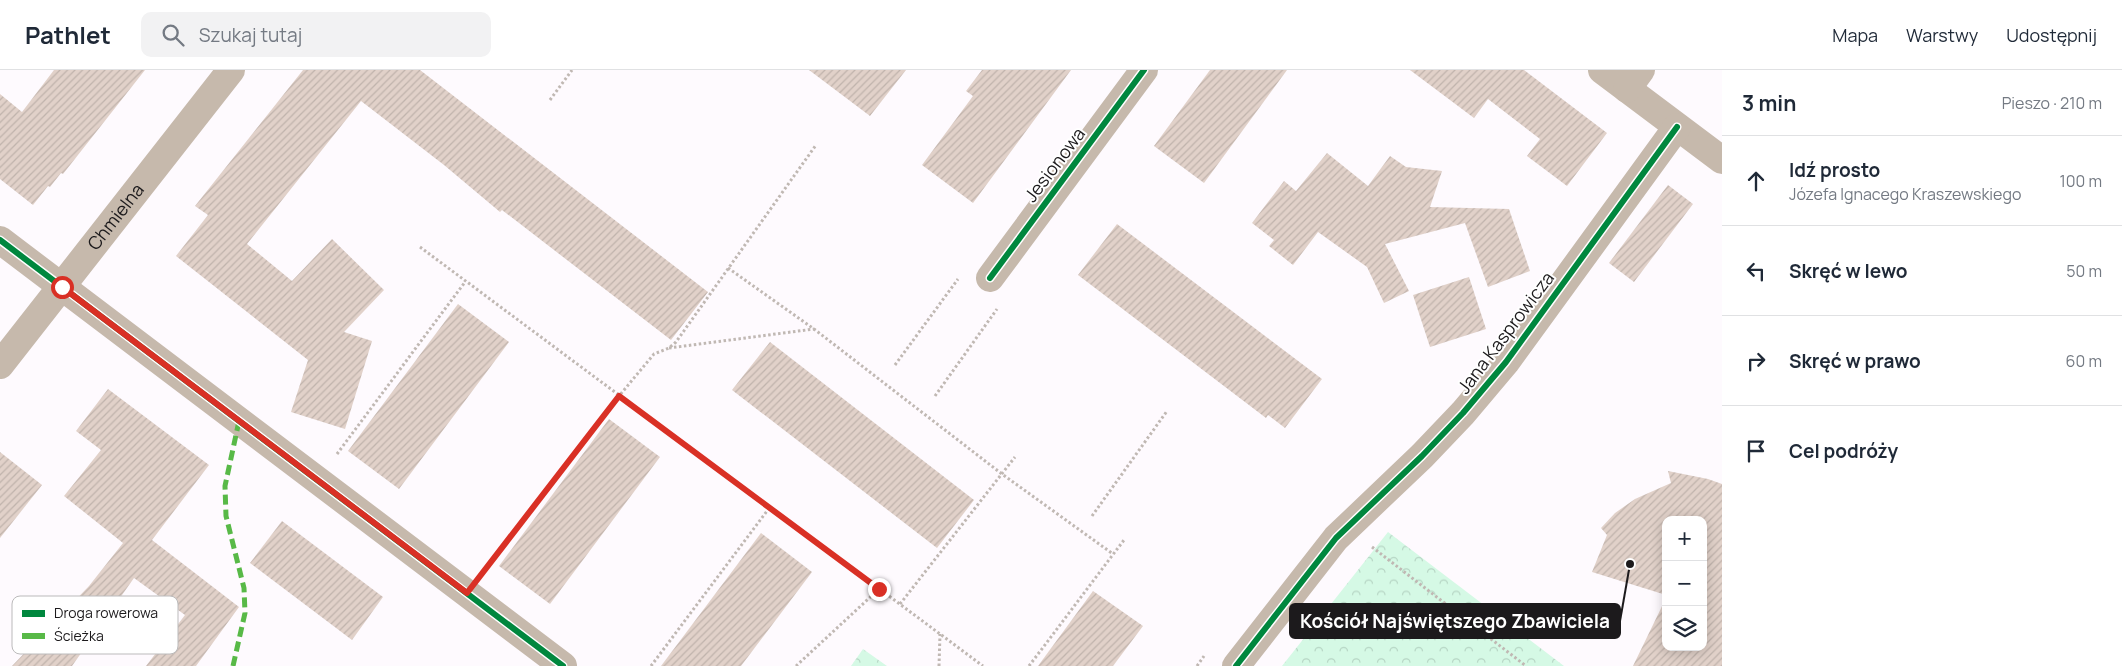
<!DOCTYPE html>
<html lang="pl">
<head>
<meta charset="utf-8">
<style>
	:root { --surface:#fff; --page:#f2f2f3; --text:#1f2937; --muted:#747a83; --line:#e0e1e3 }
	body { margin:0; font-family:Manrope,sans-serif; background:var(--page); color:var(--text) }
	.controls { position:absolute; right:15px; bottom:15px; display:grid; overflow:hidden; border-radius:10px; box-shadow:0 2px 12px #0003 }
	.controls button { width:45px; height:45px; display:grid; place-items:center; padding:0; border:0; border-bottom:1px solid var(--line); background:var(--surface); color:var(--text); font:25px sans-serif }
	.stop { position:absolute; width:15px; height:15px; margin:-11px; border:4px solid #d93025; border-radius:50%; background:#fff }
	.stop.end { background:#d93025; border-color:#fff; box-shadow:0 1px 5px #0008 }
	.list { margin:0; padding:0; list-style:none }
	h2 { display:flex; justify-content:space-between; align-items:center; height:65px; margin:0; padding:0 20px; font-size:21px }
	h2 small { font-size:16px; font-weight:400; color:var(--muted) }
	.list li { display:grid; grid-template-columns:32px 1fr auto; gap:15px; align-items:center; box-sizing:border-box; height:90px; padding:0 20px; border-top:1px solid var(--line) }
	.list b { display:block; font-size:19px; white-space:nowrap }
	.list p { margin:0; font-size:16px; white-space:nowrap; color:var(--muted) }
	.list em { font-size:16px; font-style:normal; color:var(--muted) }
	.icon { flex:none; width:28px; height:28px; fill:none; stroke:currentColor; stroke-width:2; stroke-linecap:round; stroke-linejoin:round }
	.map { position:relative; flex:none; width:1722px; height:596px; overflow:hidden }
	header { display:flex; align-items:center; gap:30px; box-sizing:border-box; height:70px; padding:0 25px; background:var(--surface); border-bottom:1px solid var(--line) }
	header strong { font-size:24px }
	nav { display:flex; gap:28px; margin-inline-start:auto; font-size:18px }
	.search { width:350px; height:45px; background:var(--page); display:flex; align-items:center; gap:12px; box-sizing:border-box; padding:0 18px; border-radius:10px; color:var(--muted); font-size:19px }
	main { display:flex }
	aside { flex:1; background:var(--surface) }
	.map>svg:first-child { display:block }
	.forest { fill:url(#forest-crowns) }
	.building { fill:url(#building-hatch) }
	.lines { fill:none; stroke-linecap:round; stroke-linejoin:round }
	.path { stroke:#c0b8b3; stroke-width:3; stroke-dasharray:2.5 2.5; stroke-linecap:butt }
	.minor { stroke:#c6b9ac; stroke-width:28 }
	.quiet { stroke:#58b947; stroke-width:5; stroke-dasharray:10 5; stroke-linecap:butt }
	.cycleway-casing { stroke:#fff; stroke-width:9 }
	.cycleway { stroke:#00873e; stroke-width:6 }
	.route { stroke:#d93025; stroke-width:6 }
	.labels { text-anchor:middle; stroke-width:4; stroke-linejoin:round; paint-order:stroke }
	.street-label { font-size:18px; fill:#1c1a1c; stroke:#fff }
	.key { fill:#fff; stroke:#bbbabb; stroke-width:1 }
	.key-label { font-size:14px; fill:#1c1a1c }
	.leader { fill:none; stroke:#1c1a1c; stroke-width:2 }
	.callout-dot { fill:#1c1a1c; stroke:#fff; stroke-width:2 }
	.callout { fill:#1c1a1c; stroke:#1c1a1c; stroke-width:2 }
	.callout-label { font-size:19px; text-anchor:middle; font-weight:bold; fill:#fff }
</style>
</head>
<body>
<header>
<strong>Pathlet</strong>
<div class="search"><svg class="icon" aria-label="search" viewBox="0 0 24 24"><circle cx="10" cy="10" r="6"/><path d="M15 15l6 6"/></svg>Szukaj tutaj</div>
<nav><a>Mapa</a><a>Warstwy</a><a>Udostępnij</a></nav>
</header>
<main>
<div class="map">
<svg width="1722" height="596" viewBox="0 0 1722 596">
	<defs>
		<pattern id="forest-crowns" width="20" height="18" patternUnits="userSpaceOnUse" patternTransform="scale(1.25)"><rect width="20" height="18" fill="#d5f9e5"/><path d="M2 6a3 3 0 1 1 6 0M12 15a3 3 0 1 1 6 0" fill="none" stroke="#b6d5c4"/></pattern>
		<pattern id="building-hatch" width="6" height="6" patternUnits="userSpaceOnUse" patternTransform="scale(1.25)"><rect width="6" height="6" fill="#e1d1c9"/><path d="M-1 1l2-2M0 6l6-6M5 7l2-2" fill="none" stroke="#c0b3ac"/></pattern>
	</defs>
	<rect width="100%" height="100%" fill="#fefafe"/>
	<g class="forest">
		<path d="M 1388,462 L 1564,596 L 1282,596 Z"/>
		<path d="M 863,579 L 887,596 L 851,596 Z"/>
	</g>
	<g class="building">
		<path d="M 54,0 L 145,0 L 63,104 L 61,103 L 50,117 L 48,116 L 33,135 L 0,109 L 0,24 L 22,42 Z"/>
		<path d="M 303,0 L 420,0 L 708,222 L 671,270 L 502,140 L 500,142 L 444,95 L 361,31 L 247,174 L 292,211 L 332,169 L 384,220 L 344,262 L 372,271 L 345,359 L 291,342 L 308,290 L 176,186 L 208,145 L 195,136 Z"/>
		<path d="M 809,0 L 906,0 L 870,46 Z"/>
		<path d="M 982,0 L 1071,0 L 973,133 L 922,95 L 973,26 L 966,21 Z"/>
		<path d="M 1210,0 L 1287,0 L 1204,113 L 1154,76 Z"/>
		<path d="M 1410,0 L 1524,0 L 1607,63 L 1567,116 L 1527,86 L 1540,69 L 1488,29 L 1474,48 Z"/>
		<path d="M 1327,83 L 1368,116 L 1390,86 L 1406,97 L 1442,101 L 1430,137 L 1509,139 L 1530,201 L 1488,217 L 1465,153 L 1385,174 L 1409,221 L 1384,233 L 1367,197 L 1318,162 L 1293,195 L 1269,176 L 1274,170 L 1252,153 L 1284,111 L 1296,121 Z"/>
		<path d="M 1668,115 L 1693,134 L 1634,212 L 1609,193 Z"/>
		<path d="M 1117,154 L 1322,309 L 1285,358 L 1268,345 L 1266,348 L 1078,205 Z"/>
		<path d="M 1469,207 L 1486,259 L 1430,277 L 1413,225 Z"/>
		<path d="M 458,234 L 509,272 L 399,419 L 348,381 Z"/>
		<path d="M 770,272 L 974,430 L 937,478 L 732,320 Z"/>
		<path d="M 108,319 L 209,395 L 152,470 L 239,537 L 196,596 L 146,596 L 185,545 L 134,508 L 72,596 L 12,596 L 89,516 L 123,473 L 64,426 L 101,380 L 76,361 Z"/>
		<path d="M 609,349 L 660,387 L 550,534 L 499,496 Z"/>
		<path d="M 0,382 L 42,415 L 0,468 Z"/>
		<path d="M 1668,401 L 1708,409 L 1722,414 L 1722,596 L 1633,596 L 1666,528 L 1666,577 L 1703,577 L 1703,450 L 1666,450 L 1666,525 L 1592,502 L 1607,465 L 1601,458 L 1615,443 L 1635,429 L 1671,413 Z"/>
		<path d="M 282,451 L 383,527 L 352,570 L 250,493 Z"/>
		<path d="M 761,463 L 812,502 L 741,596 L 661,596 Z"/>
		<path d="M 1093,521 L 1143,556 L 1113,596 L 1038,596 Z"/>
	</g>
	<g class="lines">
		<g class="path">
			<path d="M 550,30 L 572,0"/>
			<path d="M 420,177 L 983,596"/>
			<path d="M 728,198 L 814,259 L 1002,404 L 1113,484"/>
			<path d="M 669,278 L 814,259"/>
			<path d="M 895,295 L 958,209"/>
			<path d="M 935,326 L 997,239"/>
			<path d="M 337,384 L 465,212"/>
			<path d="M 1092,446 L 1167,341"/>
			<path d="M 1372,477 L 1526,596"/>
			<path d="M 486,498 L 619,326 L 654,284 L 669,278 L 676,272 L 816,75"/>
			<path d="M 900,534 L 1015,387"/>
			<path d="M 651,596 L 770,437"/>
			<path d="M 796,596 L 879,519"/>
			<path d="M 939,596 L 940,564"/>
			<path d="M 1029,596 L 1124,470"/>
			<path d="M 1197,596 L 1204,586"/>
		</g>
		<g class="minor">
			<path d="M 1602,0 L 1722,90"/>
			<path d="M 1627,19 L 1641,0"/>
			<path d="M 0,170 L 563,596"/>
			<path d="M 990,208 L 1144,0"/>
			<path id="s1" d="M 0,295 L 231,0"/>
			<path d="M 1236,596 L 1336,468 L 1422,386 L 1463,343 L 1506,292 L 1677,57"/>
		</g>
		<path class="quiet" d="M 233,596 L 245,543 L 244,518 L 226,446 L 225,416 L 239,351"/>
		<g class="cycleway-casing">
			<g id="cycleway">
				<path d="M 0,170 L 563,596"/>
				<path d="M 990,208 L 1144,0"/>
				<path d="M 1236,596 L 1336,468 L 1422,386 L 1463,343 L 1506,292 L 1677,57"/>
			</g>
		</g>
		<use href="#cycleway" class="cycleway"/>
	</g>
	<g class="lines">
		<path class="route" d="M 62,217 L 467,523 L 619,326 L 879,519"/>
	</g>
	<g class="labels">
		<g class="street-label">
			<text transform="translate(1055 95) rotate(-53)" y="6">Jesionowa</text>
			<text dy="6" stroke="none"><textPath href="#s1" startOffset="188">Chmielna</textPath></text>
			<text transform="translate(1506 263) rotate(-53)" y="6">Jana Kasprowicza</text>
		</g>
	</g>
	<rect x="12" y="526" width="166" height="58" rx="8" class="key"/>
	<rect x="22" y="540" width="23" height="7" fill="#00873e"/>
	<rect x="22" y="563" width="23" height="6" fill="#58b947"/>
	<g class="key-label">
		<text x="54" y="548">Droga rowerowa</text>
		<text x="54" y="571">Ścieżka</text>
	</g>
	<path class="leader" d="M1630 494L1620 551"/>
	<circle class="callout-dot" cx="1630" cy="494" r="5"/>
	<rect class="callout" x="1290" y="534" width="330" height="34" rx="5"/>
	<g class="callout-label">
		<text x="1455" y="558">Kościół Najświętszego Zbawiciela</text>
	</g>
</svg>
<div class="controls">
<button>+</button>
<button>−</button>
<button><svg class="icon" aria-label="layers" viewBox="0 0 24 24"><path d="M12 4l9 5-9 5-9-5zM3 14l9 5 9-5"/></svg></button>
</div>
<div class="stop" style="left:62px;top:217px"></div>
<div class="stop end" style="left:879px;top:519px"></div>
</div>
<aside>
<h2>3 min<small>Pieszo · 210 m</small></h2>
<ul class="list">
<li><svg class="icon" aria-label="ahead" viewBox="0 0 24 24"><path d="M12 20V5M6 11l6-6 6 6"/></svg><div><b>Idź prosto</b><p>Józefa Ignacego Kraszewskiego</p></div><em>100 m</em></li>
<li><svg class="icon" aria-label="left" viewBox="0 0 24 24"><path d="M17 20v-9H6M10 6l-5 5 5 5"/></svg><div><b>Skręć w lewo</b></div><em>50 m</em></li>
<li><svg class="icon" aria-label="right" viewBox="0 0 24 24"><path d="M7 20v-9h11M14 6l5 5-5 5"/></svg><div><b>Skręć w prawo</b></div><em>60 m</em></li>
<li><svg class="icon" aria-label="arrive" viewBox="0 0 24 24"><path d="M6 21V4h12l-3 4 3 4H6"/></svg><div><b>Cel podróży</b></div></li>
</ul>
</aside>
</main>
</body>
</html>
